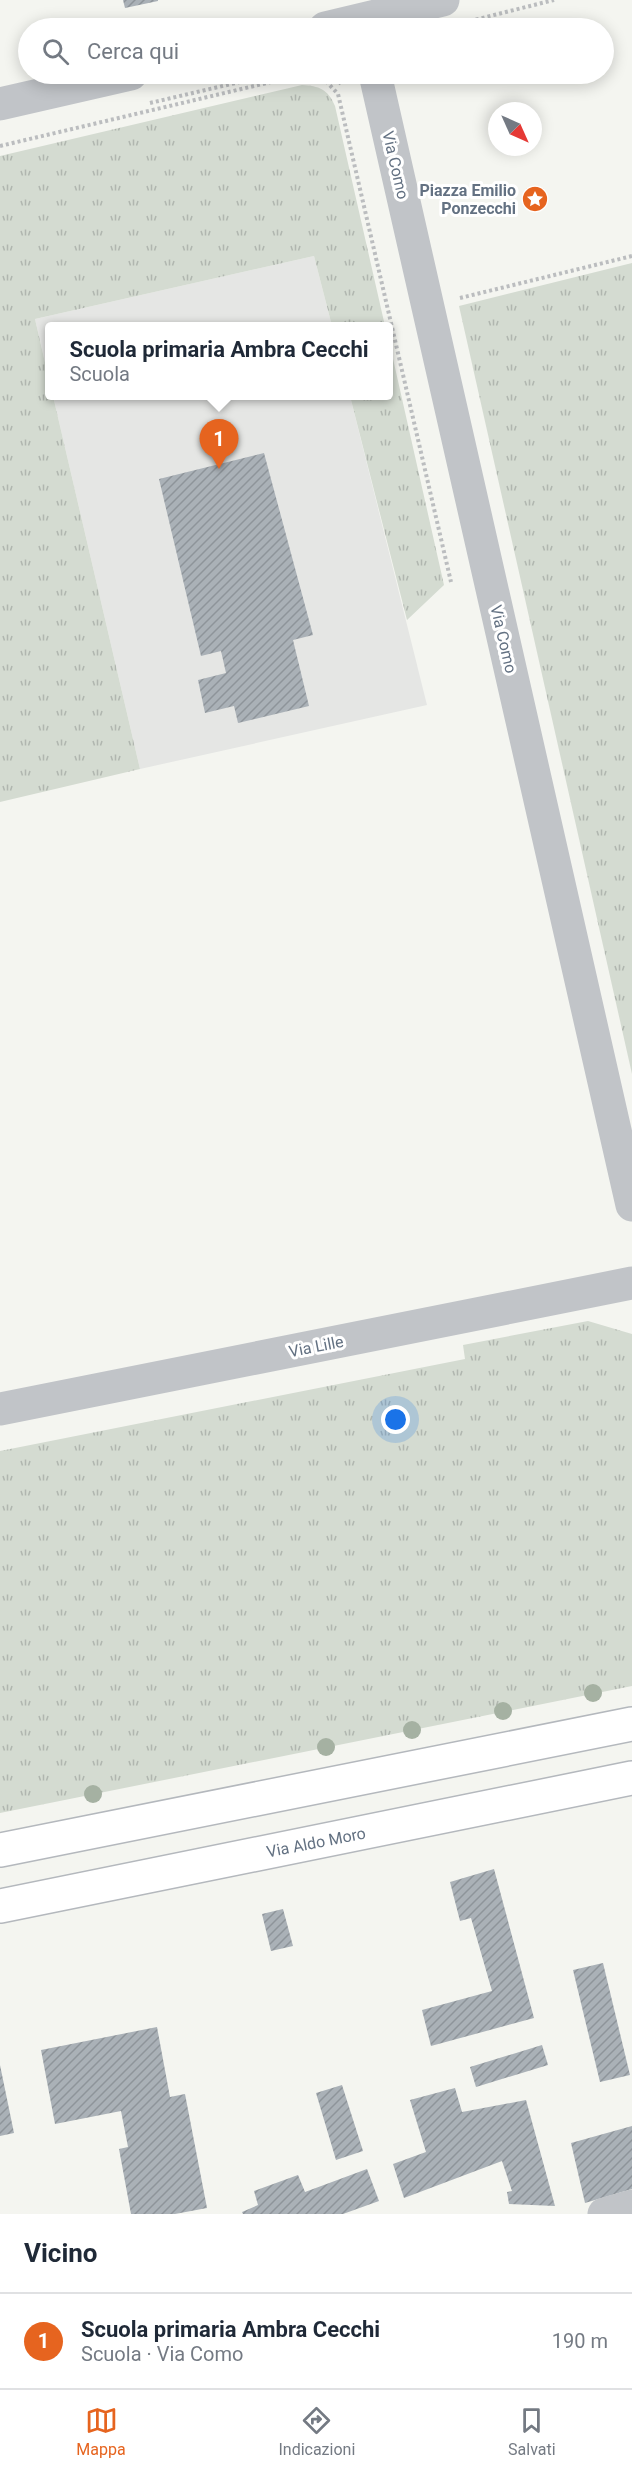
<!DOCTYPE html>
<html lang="it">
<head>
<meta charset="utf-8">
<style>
	:root { --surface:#fff; --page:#f6f6f7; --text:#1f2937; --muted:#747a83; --line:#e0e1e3; --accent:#e6641f }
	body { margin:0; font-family:Roboto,sans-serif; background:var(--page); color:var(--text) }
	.compass { position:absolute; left:488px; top:102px; width:54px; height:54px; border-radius:50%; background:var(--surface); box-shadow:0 3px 15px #0003; rotate:135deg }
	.you { position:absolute; left:396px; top:1420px; width:21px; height:21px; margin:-15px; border:4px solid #fff; border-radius:50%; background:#1a73e8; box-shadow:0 0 0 9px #1a73e833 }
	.badge { display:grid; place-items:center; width:39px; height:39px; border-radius:50%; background:var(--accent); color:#fff; font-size:20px; font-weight:700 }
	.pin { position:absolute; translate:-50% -50px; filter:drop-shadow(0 2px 3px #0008) }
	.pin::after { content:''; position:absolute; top:32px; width:21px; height:18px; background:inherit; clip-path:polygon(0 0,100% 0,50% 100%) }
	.popup { position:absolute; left:45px; top:322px; width:348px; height:78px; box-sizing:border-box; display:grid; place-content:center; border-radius:6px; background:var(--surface); filter:drop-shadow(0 2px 4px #0005); font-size:20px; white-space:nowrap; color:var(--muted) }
	.popup b { font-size:22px; color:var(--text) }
	.popup::after { content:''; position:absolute; left:50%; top:100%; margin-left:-12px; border:12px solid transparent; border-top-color:var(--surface) }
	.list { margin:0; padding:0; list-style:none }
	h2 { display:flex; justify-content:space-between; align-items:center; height:78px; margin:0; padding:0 24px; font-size:26px }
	h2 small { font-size:20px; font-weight:400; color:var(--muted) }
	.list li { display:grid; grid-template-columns:39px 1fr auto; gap:18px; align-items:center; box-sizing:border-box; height:96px; padding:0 24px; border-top:2px solid var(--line) }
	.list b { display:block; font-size:22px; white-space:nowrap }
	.list p { margin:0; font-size:20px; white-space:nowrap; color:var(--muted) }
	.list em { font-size:20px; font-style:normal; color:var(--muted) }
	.icon { flex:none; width:33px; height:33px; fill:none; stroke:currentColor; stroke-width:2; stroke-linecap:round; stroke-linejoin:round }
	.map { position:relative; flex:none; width:632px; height:2214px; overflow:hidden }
	.search { position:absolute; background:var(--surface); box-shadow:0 3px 15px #0003; left:18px; right:18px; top:18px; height:66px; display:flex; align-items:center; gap:15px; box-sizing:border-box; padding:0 21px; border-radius:33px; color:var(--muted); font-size:22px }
	.sheet { height:174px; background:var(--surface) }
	nav { display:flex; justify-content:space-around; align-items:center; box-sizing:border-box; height:84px; border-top:2px solid var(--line); background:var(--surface); font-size:16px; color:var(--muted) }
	nav a { display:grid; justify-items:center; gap:3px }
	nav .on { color:var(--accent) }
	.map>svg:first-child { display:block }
	.built { fill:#e5e6e4 }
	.grass { fill:url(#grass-tufts) }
	.building { fill:url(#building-hatch) }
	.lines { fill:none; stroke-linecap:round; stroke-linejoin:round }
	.secondary-casing { stroke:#b4b8bd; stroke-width:36 }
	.path { stroke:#bbbdbf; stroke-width:4; stroke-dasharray:3 3; stroke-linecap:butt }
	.minor { stroke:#c1c4c8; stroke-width:33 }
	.secondary { stroke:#fff; stroke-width:33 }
	.tree { fill:#a5b1a2 }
	.labels { text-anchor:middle; stroke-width:6; stroke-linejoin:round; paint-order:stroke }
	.street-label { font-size:16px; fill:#637182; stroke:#fff }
	.poi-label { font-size:16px; font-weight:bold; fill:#637182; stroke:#fff; text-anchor:end }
</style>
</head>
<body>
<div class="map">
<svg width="632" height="2214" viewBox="0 0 632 2214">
	<defs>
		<pattern id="grass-tufts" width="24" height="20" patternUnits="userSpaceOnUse" patternTransform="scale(1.5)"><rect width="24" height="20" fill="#d4dbd1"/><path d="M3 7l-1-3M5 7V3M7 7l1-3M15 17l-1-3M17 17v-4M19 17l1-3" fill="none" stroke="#b0b6af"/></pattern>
		<pattern id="building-hatch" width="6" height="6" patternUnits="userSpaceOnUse" patternTransform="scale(1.5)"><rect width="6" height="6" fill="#aab1b7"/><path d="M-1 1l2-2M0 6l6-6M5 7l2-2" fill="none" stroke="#8e949a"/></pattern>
	</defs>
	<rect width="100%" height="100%" fill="#f4f5f0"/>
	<g class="built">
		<path d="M 314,256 L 332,326 L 50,326 L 49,380 L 35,319 Z"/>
		<path d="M 53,396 L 350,396 L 427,705 L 140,769 Z"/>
	</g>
	<g class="grass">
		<path d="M 302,85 C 319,86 328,89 335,106 L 385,326 L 332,326 L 314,256 L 35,319 L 49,380 L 50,396 L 53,396 L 140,769 L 0,802 L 0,156 Z"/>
		<path d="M 632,263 L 632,1074 L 459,306 Z"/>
		<path d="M 389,341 L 444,585 L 407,620 L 350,396 L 388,396 Z"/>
		<path d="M 588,1321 L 632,1334 L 632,1686 L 0,1813 L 0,1451 L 465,1359 L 463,1345 Z"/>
	</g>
	<g class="building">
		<path d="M 123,0 L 158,0 L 158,1 L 125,8 Z"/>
		<path d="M 264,453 L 313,635 L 293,640 L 309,706 L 238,723 L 234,706 L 205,713 L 198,680 L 226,673 L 221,651 L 201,656 L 159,479 Z"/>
		<path d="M 494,1869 L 534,2018 L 431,2046 L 422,2010 L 492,1991 L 471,1918 L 460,1921 L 450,1882 Z"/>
		<path d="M 283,1909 L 293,1946 L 271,1951 L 262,1914 Z"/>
		<path d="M 603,1963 L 630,2075 L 600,2082 L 573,1970 Z"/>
		<path d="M 157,2027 L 170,2097 L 185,2094 L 207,2208 L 175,2214 L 131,2214 L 119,2149 L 128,2147 L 121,2111 L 55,2124 L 41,2050 Z"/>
		<path d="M 542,2045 L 548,2065 L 476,2087 L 470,2067 Z"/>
		<path d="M 0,2065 L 14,2133 L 0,2136 Z"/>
		<path d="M 342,2085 L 363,2151 L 336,2160 L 316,2093 Z"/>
		<path d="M 455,2088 L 462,2112 L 526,2100 L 555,2206 L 509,2204 L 507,2192 L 512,2191 L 502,2161 L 404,2198 L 393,2164 L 426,2152 L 410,2100 Z"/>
		<path d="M 632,2126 L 632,2189 L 585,2203 L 571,2143 Z"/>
		<path d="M 367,2169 L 379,2201 L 343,2214 L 243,2214 L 242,2212 L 258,2205 L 254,2191 L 298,2175 L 305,2192 Z"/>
	</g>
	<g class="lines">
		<g class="secondary-casing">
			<g id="secondary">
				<path d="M 0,1850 L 632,1724"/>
				<path d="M 0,1906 L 632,1778"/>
			</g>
		</g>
		<g class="path">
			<path d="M 470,21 L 554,0"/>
			<path d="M 332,74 L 341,84"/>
			<path d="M 150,103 L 274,74"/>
			<path d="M 0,146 L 305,74 L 323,78 L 338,94 L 451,582"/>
			<path d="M 460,298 L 632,256"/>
		</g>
		<g class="minor">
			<path d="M 325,28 L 443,0"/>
			<path d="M 375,74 L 632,1205"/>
			<path d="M 0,104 L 131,74"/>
			<path d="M 0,1409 L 632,1283"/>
			<path d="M 604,2214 L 632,2206"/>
		</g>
		<use href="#secondary" class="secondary"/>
	</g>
	<g class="tree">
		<circle cx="593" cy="1693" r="9"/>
		<circle cx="503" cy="1711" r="9"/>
		<circle cx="412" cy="1730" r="9"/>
		<circle cx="326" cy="1747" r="9"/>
		<circle cx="93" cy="1794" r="9"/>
	</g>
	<defs>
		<g id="sight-disc" transform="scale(1.35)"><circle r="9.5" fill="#e6641f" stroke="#fff"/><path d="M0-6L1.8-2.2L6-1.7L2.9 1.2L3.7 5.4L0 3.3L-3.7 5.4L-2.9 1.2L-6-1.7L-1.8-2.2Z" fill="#fff"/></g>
	</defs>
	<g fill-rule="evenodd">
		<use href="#sight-disc" x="535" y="199"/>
	</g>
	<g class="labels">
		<g class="street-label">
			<text transform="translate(396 165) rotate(77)" y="6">Via Como</text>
			<text transform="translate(504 639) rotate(77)" y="6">Via Como</text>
			<text transform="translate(316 1346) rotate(-11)" y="6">Via Lille</text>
			<text transform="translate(316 1842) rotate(-11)" y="6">Via Aldo Moro</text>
		</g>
		<g class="poi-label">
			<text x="516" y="196">Piazza Emilio<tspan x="516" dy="18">Ponzecchi</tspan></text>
		</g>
	</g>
</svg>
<svg class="compass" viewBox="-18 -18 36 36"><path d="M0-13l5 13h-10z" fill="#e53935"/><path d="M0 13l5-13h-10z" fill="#747a83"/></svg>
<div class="you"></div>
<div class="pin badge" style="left:219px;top:469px">1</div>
<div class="popup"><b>Scuola primaria Ambra Cecchi</b>Scuola</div>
<div class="search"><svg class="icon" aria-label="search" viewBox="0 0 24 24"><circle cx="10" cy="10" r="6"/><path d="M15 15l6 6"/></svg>Cerca qui</div>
</div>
<section class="sheet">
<h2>Vicino<small></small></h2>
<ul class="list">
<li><span class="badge">1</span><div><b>Scuola primaria Ambra Cecchi</b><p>Scuola · Via Como</p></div><em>190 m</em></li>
</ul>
</section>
<nav>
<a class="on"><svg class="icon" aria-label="map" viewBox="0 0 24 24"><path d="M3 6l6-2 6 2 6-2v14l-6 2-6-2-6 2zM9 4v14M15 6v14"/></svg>Mappa</a>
<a><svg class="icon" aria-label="directions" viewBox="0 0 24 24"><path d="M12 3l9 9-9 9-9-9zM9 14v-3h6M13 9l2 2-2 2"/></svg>Indicazioni</a>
<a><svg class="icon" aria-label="saved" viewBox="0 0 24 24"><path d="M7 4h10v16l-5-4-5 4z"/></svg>Salvati</a>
</nav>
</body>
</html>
